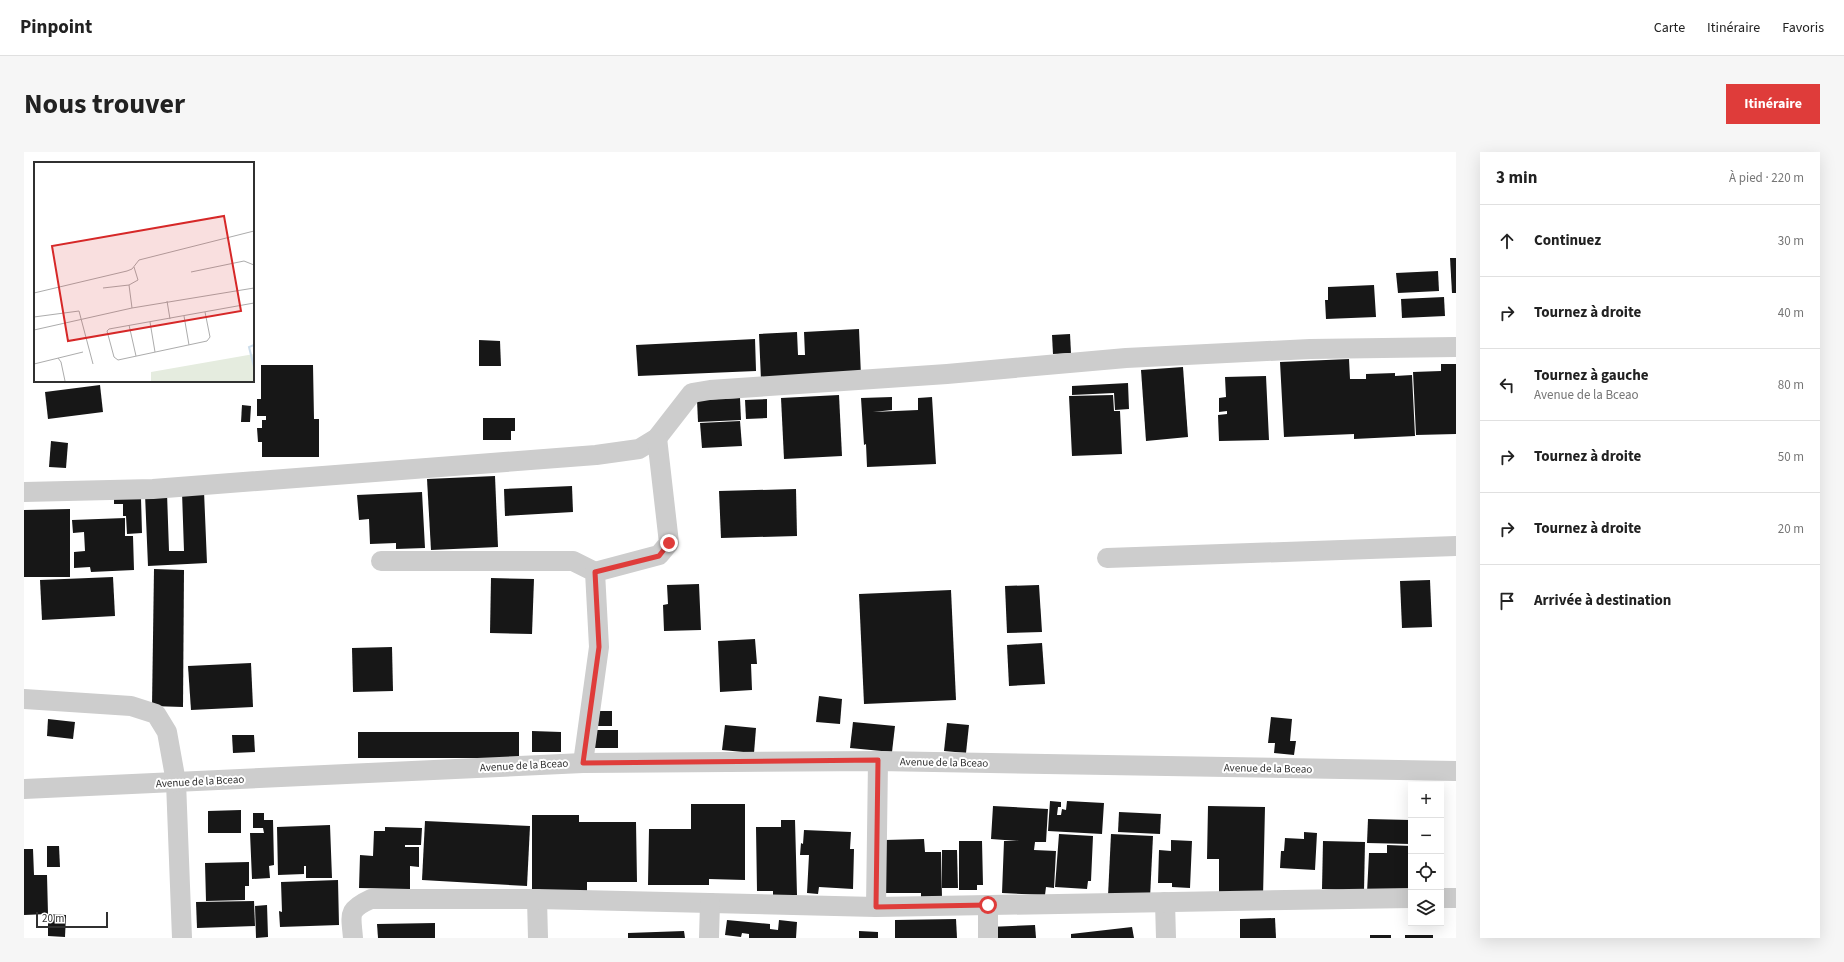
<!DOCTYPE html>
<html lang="fr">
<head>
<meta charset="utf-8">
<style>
	:root { --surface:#fff; --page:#f6f6f6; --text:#222; --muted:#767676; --line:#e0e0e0; --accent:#df3c3a }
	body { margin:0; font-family:"Source Sans 3",sans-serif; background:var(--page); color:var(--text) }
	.controls { position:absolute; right:12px; bottom:12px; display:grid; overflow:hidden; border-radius:0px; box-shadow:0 4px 16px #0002 }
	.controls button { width:36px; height:36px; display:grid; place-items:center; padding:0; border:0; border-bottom:1px solid var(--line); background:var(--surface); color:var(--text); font:20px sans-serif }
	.scale { position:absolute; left:12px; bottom:10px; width:72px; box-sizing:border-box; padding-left:4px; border:2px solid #303030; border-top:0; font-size:11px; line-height:14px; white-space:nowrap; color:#303030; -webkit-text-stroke:3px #fff; paint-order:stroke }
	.stop { position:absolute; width:12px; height:12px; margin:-9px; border:3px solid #df3c3a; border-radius:50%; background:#fff }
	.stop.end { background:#df3c3a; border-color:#fff; box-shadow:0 1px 4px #0008 }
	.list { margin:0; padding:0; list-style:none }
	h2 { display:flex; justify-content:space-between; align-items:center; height:52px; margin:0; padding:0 16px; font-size:17px }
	h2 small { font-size:13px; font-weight:400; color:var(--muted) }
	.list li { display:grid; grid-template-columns:26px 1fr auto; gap:12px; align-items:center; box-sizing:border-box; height:72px; padding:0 16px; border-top:1px solid var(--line) }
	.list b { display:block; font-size:15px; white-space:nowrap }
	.list p { margin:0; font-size:13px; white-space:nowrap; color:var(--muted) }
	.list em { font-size:13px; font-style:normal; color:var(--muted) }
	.icon { flex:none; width:22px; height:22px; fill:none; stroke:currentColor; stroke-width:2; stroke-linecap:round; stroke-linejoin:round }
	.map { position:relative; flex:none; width:1432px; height:786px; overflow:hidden; border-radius:0px }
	header { display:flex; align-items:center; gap:24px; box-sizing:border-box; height:56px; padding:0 20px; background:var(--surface); border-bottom:1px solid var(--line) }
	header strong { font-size:19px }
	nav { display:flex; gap:22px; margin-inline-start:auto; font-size:14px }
	.intro { display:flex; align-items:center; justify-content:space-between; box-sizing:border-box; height:96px; padding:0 24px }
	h1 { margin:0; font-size:28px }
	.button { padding:10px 18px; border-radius:0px; background:var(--accent); color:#fff; font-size:14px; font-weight:700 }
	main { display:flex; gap:24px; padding:0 24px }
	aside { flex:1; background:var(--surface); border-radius:0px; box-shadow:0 4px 16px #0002 }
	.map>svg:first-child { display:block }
	.building { fill:#171717 }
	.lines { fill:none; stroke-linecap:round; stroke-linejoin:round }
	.street { stroke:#cdcdcd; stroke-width:20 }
	.route { stroke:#df3c3a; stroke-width:5 }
	.labels { text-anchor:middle; stroke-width:4; stroke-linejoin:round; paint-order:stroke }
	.street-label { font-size:11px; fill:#303030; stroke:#fff }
	.inset-river { fill:none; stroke:#ccddeb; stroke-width:2 }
	.inset-road { fill:none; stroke:#acacac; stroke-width:1 }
	.view { fill:#d62828; fill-opacity:0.15; stroke:#d62828; stroke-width:2 }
	.inset-edge { fill:none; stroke:#303030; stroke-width:2 }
</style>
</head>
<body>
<header>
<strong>Pinpoint</strong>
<nav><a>Carte</a><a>Itinéraire</a><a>Favoris</a></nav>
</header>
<div class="intro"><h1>Nous trouver</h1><a class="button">Itinéraire</a></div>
<main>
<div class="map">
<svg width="1432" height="786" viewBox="0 0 1432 786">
	<rect width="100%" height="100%" fill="#fff"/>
	<g class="building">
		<path d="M 1426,106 L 1432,106 L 1432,141 L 1428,141 Z"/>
		<path d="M 1414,119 L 1415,139 L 1374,141 L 1372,121 Z"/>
		<path d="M 1350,133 L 1352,165 L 1302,167 L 1301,148 L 1304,148 L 1304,135 Z"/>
		<path d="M 1420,145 L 1421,164 L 1378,166 L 1377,147 Z"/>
		<path d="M 835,177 L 837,224 L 737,228 L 735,182 L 773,180 L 774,203 L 781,203 L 780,180 Z"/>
		<path d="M 1046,182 L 1047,201 L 1029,202 L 1028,183 Z"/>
		<path d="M 731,187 L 732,219 L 614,224 L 612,193 Z"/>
		<path d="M 455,188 L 476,189 L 477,214 L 455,214 Z"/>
		<path d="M 1325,207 L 1326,227 L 1342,227 L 1342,222 L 1371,221 L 1371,224 L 1388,223 L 1391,284 L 1330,287 L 1330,282 L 1260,285 L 1256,210 Z"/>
		<path d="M 1417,212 L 1432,212 L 1432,282 L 1392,283 L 1389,220 L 1417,219 Z"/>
		<path d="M 237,213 L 289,213 L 290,267 L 295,267 L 295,305 L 238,305 L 238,290 L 234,290 L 233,276 L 238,276 L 238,268 L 242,268 L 242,264 L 233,264 L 233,247 L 237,247 Z"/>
		<path d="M 1159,215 L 1164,285 L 1122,289 L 1117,218 Z"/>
		<path d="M 1242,224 L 1245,288 L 1195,289 L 1194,263 L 1203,262 L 1203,259 L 1195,260 L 1195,246 L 1202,245 L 1201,225 Z"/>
		<path d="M 1104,231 L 1105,257 L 1091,258 L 1090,241 L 1048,243 L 1048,234 Z"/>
		<path d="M 76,233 L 79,260 L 24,267 L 21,240 Z"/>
		<path d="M 815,243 L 818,304 L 760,307 L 757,246 Z"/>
		<path d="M 1089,243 L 1090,259 L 1096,259 L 1098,302 L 1048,304 L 1045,244 Z"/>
		<path d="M 868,245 L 868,258 L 849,260 L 894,258 L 894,246 L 908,245 L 912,312 L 843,315 L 842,292 L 840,293 L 837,246 Z"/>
		<path d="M 716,246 L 717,268 L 674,270 L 673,248 Z"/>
		<path d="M 743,247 L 743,266 L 722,267 L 721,248 Z"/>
		<path d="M 218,253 L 227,254 L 226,270 L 217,270 Z"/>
		<path d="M 459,266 L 491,266 L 491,279 L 487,279 L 487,288 L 459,288 Z"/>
		<path d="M 716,269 L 718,294 L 678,296 L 676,271 Z"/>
		<path d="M 27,289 L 44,291 L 42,316 L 25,315 Z"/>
		<path d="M 471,324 L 474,395 L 407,398 L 403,327 Z"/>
		<path d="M 548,334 L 549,360 L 481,364 L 480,337 Z"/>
		<path d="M 772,337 L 773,384 L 697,386 L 695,339 Z"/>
		<path d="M 180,339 L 183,411 L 124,414 L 121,342 L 143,341 L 145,399 L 160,399 L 158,340 Z"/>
		<path d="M 398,340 L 401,396 L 372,397 L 372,391 L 346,392 L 345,367 L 335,368 L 333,343 Z"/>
		<path d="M 117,346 L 118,381 L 103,382 L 102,364 L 99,364 L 99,352 L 90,352 L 90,347 Z"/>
		<path d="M 46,357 L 46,425 L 0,425 L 0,358 Z"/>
		<path d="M 101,366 L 101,384 L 109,384 L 110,418 L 67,420 L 66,415 L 50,416 L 50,400 L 61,399 L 60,380 L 49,381 L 48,368 Z"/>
		<path d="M 130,417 L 160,418 L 159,555 L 128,554 Z"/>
		<path d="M 89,425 L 91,464 L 18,468 L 16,428 Z"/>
		<path d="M 467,426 L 510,427 L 508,482 L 466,481 Z"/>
		<path d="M 1406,428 L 1408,475 L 1378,476 L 1376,429 Z"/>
		<path d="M 675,432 L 677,478 L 640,479 L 639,453 L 644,452 L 643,433 Z"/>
		<path d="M 1015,433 L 1018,480 L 983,481 L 981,434 Z"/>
		<path d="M 927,438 L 932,548 L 840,552 L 835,442 Z"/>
		<path d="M 731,487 L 733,512 L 727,512 L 728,538 L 696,540 L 694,489 Z"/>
		<path d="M 1018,491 L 1021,532 L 985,534 L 983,493 Z"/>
		<path d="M 368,495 L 369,539 L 329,540 L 328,496 Z"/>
		<path d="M 227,511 L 229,555 L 167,558 L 164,514 Z"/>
		<path d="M 795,544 L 818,547 L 816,572 L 792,570 Z"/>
		<rect x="573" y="559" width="15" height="15"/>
		<path d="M 1247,565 L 1268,567 L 1266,589 L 1272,589 L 1270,603 L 1250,601 L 1251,591 L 1244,591 Z"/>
		<path d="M 24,567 L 51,570 L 49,587 L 23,584 Z"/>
		<path d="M 829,570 L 871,574 L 868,600 L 826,596 Z"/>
		<path d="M 923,571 L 945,573 L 942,601 L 920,599 Z"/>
		<path d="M 701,573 L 732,576 L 730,601 L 698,598 Z"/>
		<rect x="571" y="578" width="23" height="18"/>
		<path d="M 508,579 L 537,580 L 537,600 L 508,600 Z"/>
		<rect x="334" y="580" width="161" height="26"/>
		<path d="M 208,583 L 230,583 L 231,600 L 209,601 Z"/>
		<path d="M 1026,649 L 1037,650 L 1037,655 L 1034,655 L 1033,663 L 1037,663 L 1038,657 L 1042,658 L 1043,649 L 1080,651 L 1078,682 L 1024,679 Z"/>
		<path d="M 667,652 L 721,652 L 721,728 L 685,727 L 685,733 L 624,733 L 625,677 L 667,677 Z"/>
		<path d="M 969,654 L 1024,657 L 1022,690 L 1011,690 L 1010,698 L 1032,699 L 1030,736 L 1022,735 L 1021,743 L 978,741 L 980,689 L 995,689 L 967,687 Z"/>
		<path d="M 1184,654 L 1241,655 L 1239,745 L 1195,744 L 1195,707 L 1183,707 Z"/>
		<path d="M 217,658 L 217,681 L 184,681 L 184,659 Z"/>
		<path d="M 1095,660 L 1137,662 L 1136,682 L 1094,680 Z"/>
		<path d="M 229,661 L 240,661 L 240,668 L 249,668 L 250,713 L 245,714 L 246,726 L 228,727 L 226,681 L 240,681 L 239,676 L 229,676 Z"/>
		<path d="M 508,663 L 555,663 L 555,670 L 612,670 L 613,730 L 563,730 L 563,739 L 508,739 Z"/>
		<path d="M 1344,667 L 1387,668 L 1387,692 L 1343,691 Z"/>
		<path d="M 757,668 L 771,668 L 773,743 L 749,744 L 749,739 L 733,739 L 732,675 L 757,675 Z"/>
		<path d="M 401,669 L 506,674 L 503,734 L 398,728 Z"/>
		<path d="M 306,673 L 308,726 L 282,726 L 282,714 L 280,714 L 280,722 L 254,723 L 253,675 Z"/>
		<path d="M 361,675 L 398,676 L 397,693 L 381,693 L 381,695 L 395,695 L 395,715 L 386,714 L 386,737 L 335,736 L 336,703 L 349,704 L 350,679 L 361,679 Z"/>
		<path d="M 780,678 L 827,680 L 826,697 L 830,697 L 829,737 L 795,735 L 794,742 L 783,741 L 785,703 L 776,703 L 777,691 L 779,692 Z"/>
		<path d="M 1280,680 L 1293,681 L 1291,718 L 1256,716 L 1257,699 L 1260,699 L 1261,686 L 1280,687 Z"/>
		<path d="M 1035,682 L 1069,684 L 1067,729 L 1064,729 L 1063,737 L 1031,735 Z"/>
		<path d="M 1087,682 L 1129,684 L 1126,746 L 1084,744 Z"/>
		<path d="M 900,687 L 901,700 L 917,700 L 918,746 L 897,747 L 897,741 L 861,741 L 861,688 Z"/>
		<path d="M 1147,688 L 1168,689 L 1166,736 L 1148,735 L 1148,731 L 1134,731 L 1135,698 L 1147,699 Z"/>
		<path d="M 935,689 L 958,689 L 959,733 L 953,733 L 953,738 L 935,738 Z"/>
		<path d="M 1299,689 L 1341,690 L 1340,739 L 1298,737 Z"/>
		<path d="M 1363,693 L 1387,694 L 1387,742 L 1343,741 L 1345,701 L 1363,701 Z"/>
		<path d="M 23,694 L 35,694 L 36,715 L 23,715 Z"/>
		<path d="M 0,697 L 9,697 L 10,723 L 23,723 L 24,762 L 0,763 Z"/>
		<path d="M 918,698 L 933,698 L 934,736 L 918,736 Z"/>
		<path d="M 225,710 L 225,734 L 221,734 L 221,748 L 182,749 L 181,711 Z"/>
		<path d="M 314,728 L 315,773 L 256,775 L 255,759 L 258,760 L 257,730 Z"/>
		<path d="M 230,749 L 231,774 L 173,776 L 172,750 Z"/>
		<path d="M 243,753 L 244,785 L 232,786 L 231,754 Z"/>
		<path d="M 24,762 L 42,763 L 41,785 L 24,784 Z"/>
		<path d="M 1251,766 L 1252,786 L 1216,786 L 1216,767 Z"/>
		<path d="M 932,767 L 933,786 L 871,786 L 871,768 Z"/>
		<path d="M 703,768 L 746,772 L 746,777 L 754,778 L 755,768 L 773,770 L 772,786 L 725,786 L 725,782 L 718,781 L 717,785 L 701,783 Z"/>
		<path d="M 411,771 L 411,786 L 354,786 L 353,772 Z"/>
		<path d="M 1011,773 L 1012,786 L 965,786 L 965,775 Z"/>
		<path d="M 1108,775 L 1110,786 L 1047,786 L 1047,782 Z"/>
		<path d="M 660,779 L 661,786 L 604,786 L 604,781 Z"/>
		<path d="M 835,779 L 854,780 L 854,786 L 835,786 Z"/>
		<rect x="1346" y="783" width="21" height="3"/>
		<rect x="1381" y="783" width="28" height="3"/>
	</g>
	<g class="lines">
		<g class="street">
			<path d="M 0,340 L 129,337 L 572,303 L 615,297 L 633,286 L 668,241 L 686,238 L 923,222 L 1102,206 L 1286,197 L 1432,195"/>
			<path d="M 1083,406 L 1432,394"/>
			<path d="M 357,409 L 549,409 L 571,420 L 575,495 L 559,611"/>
			<path d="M 571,420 L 635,403 L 645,391 L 633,286"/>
			<path d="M 0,547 L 107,554 L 132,562 L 143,580 L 152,630 L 158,786"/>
			<path d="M 0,637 L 559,611 L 854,609 L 1432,619"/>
			<path d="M 1417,746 L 1432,746"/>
			<path d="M 513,747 L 514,786"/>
			<path d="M 1141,750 L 1142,786"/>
			<path d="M 852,755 L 854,609"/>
			<path d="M 329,786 C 327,762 323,758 347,747 L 513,747 L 852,755 L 1387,746"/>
			<path d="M 685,786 L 686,751"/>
			<path d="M 964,786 L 964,753"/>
		</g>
	</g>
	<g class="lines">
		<path class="route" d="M 645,391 L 635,404 L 571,420 L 575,495 L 559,611 L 854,608 L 852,755 L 964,753"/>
	</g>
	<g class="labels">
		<g class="street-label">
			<text transform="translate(920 610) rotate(1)" y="4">Avenue de la Bceao</text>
			<text transform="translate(500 613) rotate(-3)" y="4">Avenue de la Bceao</text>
			<text transform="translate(1244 616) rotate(1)" y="4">Avenue de la Bceao</text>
			<text transform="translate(176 629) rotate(-3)" y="4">Avenue de la Bceao</text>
		</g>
	</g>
	<g transform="translate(10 10)">
		<rect width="220" height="220" fill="#fff"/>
		<path d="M 220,192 L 220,219 L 117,219 L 117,210 Z" fill="#e5ecdf"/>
		<path class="inset-river" d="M 220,183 L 215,185 L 220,205"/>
		<path class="inset-road" d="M 157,110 L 210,99 L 220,103M 95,123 L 104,118 L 100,105M 69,126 L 95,123 L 98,146M 0,131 L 93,109 L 98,107 L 105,98 L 220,69M 133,139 L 136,157M 171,150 L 176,175 L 173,179 L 84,198 L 80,195 L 73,169 L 75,167 L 220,141M 150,154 L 155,183M 0,155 L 45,149 L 59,202M 116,160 L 121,190M 95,163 L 102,194M 0,168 L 98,146 L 220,126M 24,196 L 27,200 L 31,219M 0,202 L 49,190"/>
		<path class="view" d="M 190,54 L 207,149 L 34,179 L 18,84 Z"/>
		<rect width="220" height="220" class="inset-edge"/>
	</g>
</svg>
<div class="controls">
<button>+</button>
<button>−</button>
<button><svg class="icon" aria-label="locate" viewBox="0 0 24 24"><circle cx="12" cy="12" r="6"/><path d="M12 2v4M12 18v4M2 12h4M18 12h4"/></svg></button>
<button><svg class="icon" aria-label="layers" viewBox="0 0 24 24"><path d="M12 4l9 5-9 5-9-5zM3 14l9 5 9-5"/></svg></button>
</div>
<div class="scale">20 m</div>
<div class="stop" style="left:964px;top:753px"></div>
<div class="stop end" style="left:645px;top:391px"></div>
</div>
<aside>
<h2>3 min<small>À pied · 220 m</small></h2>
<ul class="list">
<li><svg class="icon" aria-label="ahead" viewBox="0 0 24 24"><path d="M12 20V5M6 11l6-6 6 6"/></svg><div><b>Continuez</b></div><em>30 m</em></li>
<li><svg class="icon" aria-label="right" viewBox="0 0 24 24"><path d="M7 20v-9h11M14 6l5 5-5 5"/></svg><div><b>Tournez à droite</b></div><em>40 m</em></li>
<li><svg class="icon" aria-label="left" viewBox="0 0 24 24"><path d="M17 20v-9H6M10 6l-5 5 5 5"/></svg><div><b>Tournez à gauche</b><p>Avenue de la Bceao</p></div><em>80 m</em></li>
<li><svg class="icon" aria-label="right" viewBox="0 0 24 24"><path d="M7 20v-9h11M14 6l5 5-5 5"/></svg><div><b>Tournez à droite</b></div><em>50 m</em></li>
<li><svg class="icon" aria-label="right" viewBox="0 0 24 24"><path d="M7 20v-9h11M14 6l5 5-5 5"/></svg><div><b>Tournez à droite</b></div><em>20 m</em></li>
<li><svg class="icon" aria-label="arrive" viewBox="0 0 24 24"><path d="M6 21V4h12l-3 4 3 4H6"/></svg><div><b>Arrivée à destination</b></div></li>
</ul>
</aside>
</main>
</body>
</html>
